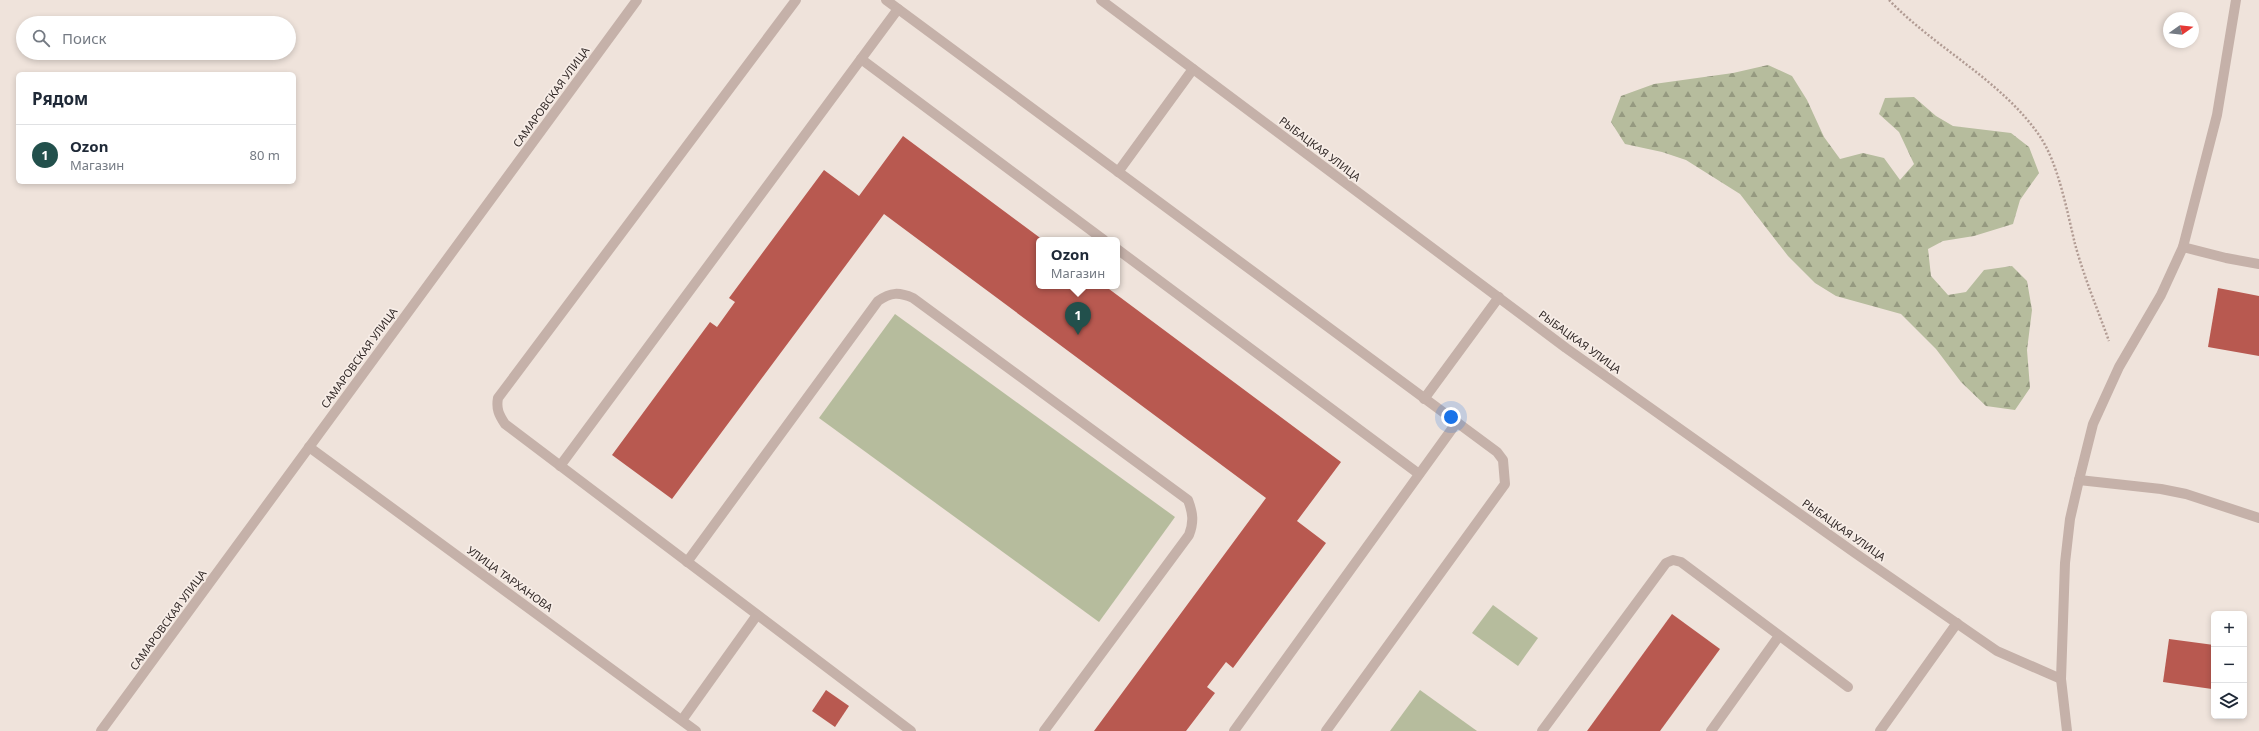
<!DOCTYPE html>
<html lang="ru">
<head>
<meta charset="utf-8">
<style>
	:root { --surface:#fff; --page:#f2f2f3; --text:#1f2937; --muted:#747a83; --line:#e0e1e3; --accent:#22504c }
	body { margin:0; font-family:"Noto Sans",sans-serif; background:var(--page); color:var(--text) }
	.controls { position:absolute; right:12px; bottom:12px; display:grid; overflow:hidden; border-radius:6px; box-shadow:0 2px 6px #0003 }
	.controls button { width:36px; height:36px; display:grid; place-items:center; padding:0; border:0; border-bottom:1px solid var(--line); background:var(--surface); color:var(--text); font:20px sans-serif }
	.compass { position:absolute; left:2163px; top:12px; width:36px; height:36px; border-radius:50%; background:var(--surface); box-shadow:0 2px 6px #0003; rotate:75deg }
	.you { position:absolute; left:1451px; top:417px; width:14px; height:14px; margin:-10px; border:3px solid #fff; border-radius:50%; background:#1a73e8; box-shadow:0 0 0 6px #1a73e833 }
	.badge { display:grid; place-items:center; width:26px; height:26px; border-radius:50%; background:var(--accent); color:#fff; font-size:13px; font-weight:700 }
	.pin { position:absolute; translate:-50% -33px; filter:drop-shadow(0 1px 2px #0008) }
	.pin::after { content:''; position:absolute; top:21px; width:14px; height:12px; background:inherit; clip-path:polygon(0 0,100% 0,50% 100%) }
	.popup { position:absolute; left:1036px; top:237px; width:84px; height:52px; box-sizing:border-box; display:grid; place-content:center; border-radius:6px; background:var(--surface); filter:drop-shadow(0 1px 3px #0005); font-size:13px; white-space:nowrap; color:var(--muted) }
	.popup b { font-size:15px; color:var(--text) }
	.popup::after { content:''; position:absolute; left:50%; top:100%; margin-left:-8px; border:8px solid transparent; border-top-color:var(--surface) }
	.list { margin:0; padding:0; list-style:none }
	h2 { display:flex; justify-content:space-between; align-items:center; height:52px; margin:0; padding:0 16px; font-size:17px }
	h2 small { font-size:13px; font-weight:400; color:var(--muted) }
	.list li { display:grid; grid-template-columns:26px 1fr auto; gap:12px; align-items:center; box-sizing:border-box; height:60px; padding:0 16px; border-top:1px solid var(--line) }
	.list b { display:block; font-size:15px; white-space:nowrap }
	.list p { margin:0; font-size:13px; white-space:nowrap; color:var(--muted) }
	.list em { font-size:13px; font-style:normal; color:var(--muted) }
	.icon { flex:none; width:22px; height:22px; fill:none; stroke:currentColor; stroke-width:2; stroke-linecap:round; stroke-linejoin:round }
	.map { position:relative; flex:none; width:2259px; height:731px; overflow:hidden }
	.search { position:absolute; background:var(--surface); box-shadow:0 2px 6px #0003; left:16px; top:16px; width:280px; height:44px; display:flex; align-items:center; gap:10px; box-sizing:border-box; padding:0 14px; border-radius:22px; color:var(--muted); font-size:15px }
	.panel { position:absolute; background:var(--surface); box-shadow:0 2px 6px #0003; left:16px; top:72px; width:280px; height:112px; border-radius:6px }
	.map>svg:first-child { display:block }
	.forest { fill:url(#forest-firs) }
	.green { fill:#b6bc9d }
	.building { fill:#b85950 }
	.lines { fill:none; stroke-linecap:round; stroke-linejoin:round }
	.path { stroke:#b19b93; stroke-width:2.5; stroke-dasharray:2 2; stroke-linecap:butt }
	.service { stroke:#c5b1a9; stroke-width:10 }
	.minor { stroke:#c5b1a9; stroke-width:10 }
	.labels { text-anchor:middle; stroke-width:3.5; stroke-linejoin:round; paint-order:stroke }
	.street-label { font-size:11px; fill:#332a28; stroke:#f7ede7 }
</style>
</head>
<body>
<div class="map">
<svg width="2259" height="731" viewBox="0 0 2259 731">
	<defs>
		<pattern id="forest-firs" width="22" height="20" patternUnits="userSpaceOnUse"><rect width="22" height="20" fill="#b6bc9d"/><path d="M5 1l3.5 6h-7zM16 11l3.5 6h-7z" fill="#959980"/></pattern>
	</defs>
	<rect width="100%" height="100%" fill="#efe3db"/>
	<path class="forest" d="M 1768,65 L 1792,76 L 1807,100 L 1824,137 L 1840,159 L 1863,153 L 1884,158 L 1900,180 L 1914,164 L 1899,132 L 1879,114 L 1885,98 L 1914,97 L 1936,116 L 1953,126 L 2011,133 L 2029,147 L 2039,173 L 2020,200 L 2013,224 L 1974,236 L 1943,241 L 1928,249 L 1931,276 L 1948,295 L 1966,292 L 1984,270 L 2012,266 L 2027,281 L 2032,310 L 2027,350 L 2030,388 L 2015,410 L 1986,406 L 1961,382 L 1936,349 L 1901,314 L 1836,296 L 1815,283 L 1788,256 L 1740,194 L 1686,160 L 1662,152 L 1625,144 L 1611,122 L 1621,96 L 1654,84 L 1733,73 Z"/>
	<g class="green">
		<path d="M 895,314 L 1175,517 L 1099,622 L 819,418 Z"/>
		<path d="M 1493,605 L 1538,638 L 1518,666 L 1472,633 Z"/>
		<path d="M 1420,690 L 1477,731 L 1390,731 Z"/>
	</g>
	<g class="building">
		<path d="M 903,136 L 1043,240 L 1039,240 L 1039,286 L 1105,286 L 1341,462 L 1297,521 L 1326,543 L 1233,668 L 1226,662 L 1207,687 L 1215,693 L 1186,731 L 1094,731 L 1266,498 L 884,214 L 672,499 L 612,455 L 710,322 L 717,327 L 735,302 L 729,298 L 824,170 L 859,196 Z"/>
		<path d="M 2218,288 L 2259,296 L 2259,356 L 2208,347 Z"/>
		<path d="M 1672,614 L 1720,649 L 1660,731 L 1587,731 Z"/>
		<path d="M 2169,639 L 2214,645 L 2212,689 L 2163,682 Z"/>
		<path d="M 826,690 L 849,706 L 835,727 L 812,711 Z"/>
	</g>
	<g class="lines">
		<path class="path" d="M 1889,0 C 1935,48 2001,80 2039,135 C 2058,162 2067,211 2075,244 C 2084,277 2097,308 2109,341"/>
		<g class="service">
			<path d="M 796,0 L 498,398 C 496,409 499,415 505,424 L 911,731"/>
			<path d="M 886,0 L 1497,452 L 1503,460 L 1505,484 L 1326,731"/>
			<path d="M 861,59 L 1104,240"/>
			<path d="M 1118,172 L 1193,69"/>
			<path d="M 2183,247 L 2226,258 L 2259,264"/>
			<path d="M 1117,249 L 1419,474"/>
			<path d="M 1424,399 L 1499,297"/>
			<path d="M 560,466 L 898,9"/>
			<path d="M 2079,480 L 2161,489 L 2186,494 L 2259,518"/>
			<path d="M 687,562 L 878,301 C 891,292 899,292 913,298 L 1188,500 C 1193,513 1194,522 1189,535 L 1044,731"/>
			<path d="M 682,720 L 757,615"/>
			<path d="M 1234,731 L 1457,422"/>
			<path d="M 1542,731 L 1666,563 L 1673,560 L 1681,562 L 1848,687"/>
			<path d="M 1711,731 L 1779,636"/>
		</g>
		<g class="minor">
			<path d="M 1101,0 L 1566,348 L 1855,553 L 1997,651 L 2061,679"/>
			<path d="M 309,447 L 696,731"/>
			<path d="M 101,731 L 637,0"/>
			<path d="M 1880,731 L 1957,623"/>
			<path d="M 2067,731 L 2061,679 L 2065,563 L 2070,519 L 2079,480 L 2093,424 L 2119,367 L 2161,295 L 2183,247 L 2217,115 L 2236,0"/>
		</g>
	</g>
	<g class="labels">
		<g class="street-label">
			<text transform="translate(551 97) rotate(-54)" y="4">САМАРОВСКАЯ УЛИЦА</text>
			<text transform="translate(1320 149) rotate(37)" y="4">РЫБАЦКАЯ УЛИЦА</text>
			<text transform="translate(1580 342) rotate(36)" y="4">РЫБАЦКАЯ УЛИЦА</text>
			<text transform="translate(359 358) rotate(-54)" y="4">САМАРОВСКАЯ УЛИЦА</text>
			<text transform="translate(1844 530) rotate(35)" y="4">РЫБАЦКАЯ УЛИЦА</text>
			<text transform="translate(510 579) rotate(36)" y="4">УЛИЦА ТАРХАНОВА</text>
			<text transform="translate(168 620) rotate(-54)" y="4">САМАРОВСКАЯ УЛИЦА</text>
		</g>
	</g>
</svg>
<div class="controls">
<button>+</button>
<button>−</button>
<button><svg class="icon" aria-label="layers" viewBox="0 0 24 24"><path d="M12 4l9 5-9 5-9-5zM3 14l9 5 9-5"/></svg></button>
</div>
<svg class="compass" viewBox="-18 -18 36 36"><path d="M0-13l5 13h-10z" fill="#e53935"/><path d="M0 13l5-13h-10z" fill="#747a83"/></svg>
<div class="you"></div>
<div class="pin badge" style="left:1078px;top:335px">1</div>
<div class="popup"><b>Ozon</b>Магазин</div>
<div class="search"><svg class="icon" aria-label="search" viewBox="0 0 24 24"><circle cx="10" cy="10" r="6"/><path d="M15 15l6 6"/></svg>Поиск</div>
<section class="panel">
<h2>Рядом<small></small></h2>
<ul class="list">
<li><span class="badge">1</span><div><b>Ozon</b><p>Магазин</p></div><em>80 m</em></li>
</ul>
</section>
</div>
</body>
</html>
